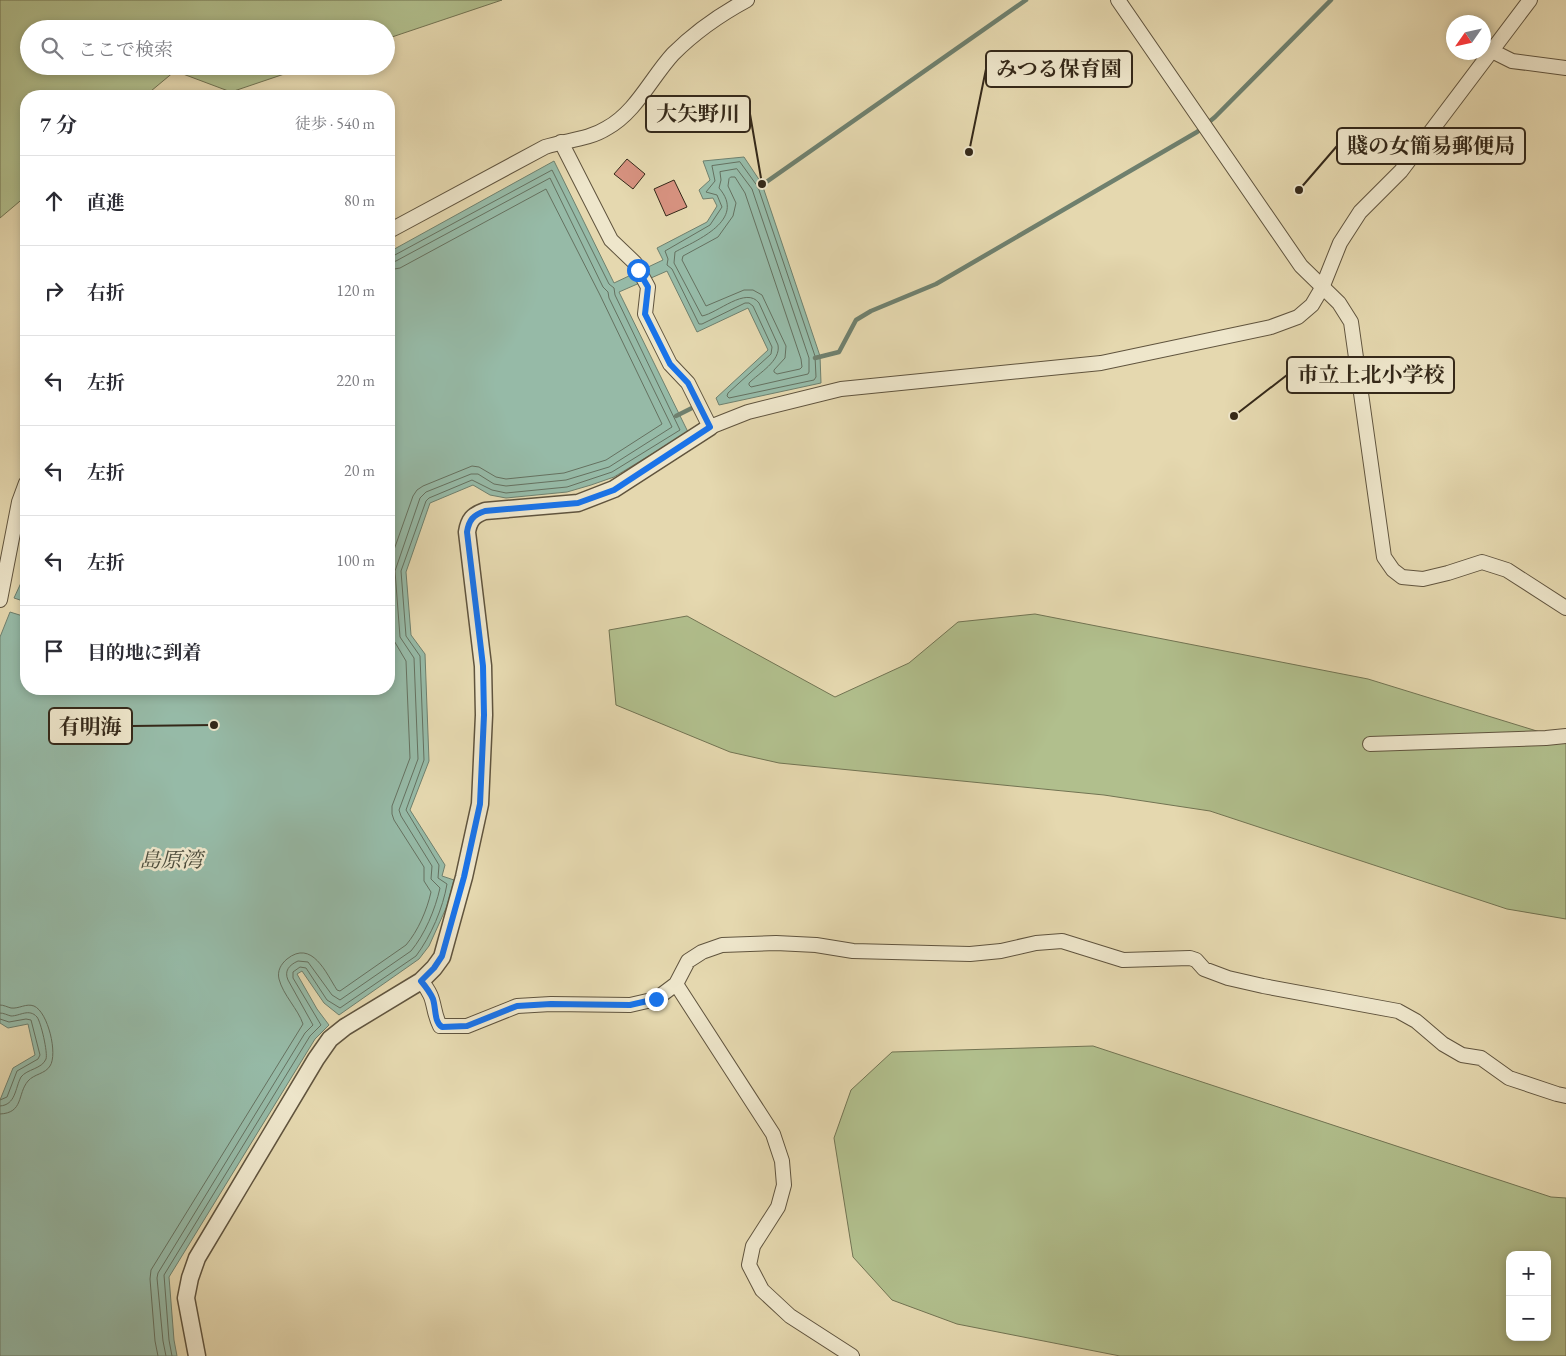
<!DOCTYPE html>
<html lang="ja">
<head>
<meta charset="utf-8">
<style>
	:root { --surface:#fff; --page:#f2f2f3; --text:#2b2b33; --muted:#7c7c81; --line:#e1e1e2 }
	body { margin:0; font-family:"EB Garamond","Noto Serif JP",serif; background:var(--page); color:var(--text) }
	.controls { position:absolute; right:15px; bottom:15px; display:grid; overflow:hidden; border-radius:10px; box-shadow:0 2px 8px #0003 }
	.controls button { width:45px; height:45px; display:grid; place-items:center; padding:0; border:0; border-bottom:1px solid var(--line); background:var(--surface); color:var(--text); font:25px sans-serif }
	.compass { position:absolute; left:1446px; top:15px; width:45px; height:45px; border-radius:50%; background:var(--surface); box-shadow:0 2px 8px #0003; rotate:236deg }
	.stop { position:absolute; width:15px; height:15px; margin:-11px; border:4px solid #1a73e8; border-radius:50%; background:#fff }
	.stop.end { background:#1a73e8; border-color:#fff; box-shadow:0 1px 5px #0008 }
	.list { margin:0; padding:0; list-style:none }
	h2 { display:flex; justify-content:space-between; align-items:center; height:65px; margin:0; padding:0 20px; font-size:21px }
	h2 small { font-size:16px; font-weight:400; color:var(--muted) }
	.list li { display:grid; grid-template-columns:32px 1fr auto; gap:15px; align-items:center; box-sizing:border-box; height:90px; padding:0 20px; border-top:1px solid var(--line) }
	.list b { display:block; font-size:19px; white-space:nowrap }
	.list em { font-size:16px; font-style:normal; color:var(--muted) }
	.icon { flex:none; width:28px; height:28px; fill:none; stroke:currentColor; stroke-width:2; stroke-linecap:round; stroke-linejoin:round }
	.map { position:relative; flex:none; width:1566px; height:1356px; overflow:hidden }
	.search { position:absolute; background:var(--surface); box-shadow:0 2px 8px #0003; left:20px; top:20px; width:375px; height:55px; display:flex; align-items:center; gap:12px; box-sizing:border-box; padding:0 18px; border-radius:28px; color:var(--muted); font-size:19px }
	.panel { position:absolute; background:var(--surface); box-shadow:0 2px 8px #0003; left:20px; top:90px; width:375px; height:605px; border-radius:20px }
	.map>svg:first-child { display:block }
	.green { fill:#b1bf8d; stroke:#727453; fill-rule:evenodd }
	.water { fill:#96baa7; stroke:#6f806e }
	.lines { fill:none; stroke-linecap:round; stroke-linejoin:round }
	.shore { stroke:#657160; stroke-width:1 }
	.stream { stroke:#6f806e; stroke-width:4.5 }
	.building { fill:#d79280; stroke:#342819 }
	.minor-casing { stroke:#60543e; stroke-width:16 }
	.tertiary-casing { stroke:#60543e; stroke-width:19 }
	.minor { stroke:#eee6cb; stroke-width:14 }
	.tertiary { stroke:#eee6cb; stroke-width:16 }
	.route { stroke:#1a73e8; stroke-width:6 }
	.labels { text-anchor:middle; stroke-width:5; stroke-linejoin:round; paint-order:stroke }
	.water-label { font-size:21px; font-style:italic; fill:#4c4c3c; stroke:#eee6cb }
	.leader { fill:none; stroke:#342819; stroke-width:2 }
	.callout-dot { fill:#342819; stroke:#eee6cb; stroke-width:2 }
	.callout { fill:#eee6cb; stroke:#342819; stroke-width:2 }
	.callout-label { font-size:21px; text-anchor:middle; font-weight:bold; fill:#342819 }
</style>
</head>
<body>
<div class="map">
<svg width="1566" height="1356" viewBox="0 0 1566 1356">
	<rect width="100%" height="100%" fill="#e5d8af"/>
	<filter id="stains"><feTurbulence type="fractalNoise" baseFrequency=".004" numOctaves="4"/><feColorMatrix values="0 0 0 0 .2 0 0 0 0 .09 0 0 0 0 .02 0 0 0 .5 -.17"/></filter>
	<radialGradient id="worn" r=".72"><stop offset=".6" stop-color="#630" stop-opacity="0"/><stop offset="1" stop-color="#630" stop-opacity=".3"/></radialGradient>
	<g class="green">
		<path d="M 0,0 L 502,0 L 386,39 L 386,29 L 29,29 L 29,66 L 308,66 L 231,92 L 175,71 L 145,96 L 26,96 L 26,196 L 0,218 Z"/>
		<path d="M 1035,614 L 1368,679 L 1566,740 L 1566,919 L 1507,909 L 1210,811 L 1104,795 L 779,763 L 730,752 L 616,705 L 609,630 L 687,616 L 835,697 L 909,663 L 958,622 Z"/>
		<path d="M 1093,1046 L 1551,1197 L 1566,1198 L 1566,1356 L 1120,1356 L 957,1324 L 892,1300 L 853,1257 L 834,1138 L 851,1090 L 892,1052 ZM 1510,1255 L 1547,1255 L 1547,1337 L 1510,1337 Z"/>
	</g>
	<g class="water">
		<path d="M 744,157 L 762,184 L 820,356 L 821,383 L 719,405 L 716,398 L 768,350 L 748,308 L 697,332 L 667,271 L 619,292 L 688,432 L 614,477 L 591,485 L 567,492 L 506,498 L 490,495 L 473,485 L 430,503 L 406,572 L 411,635 L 425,654 L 429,761 L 410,810 L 445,865 L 442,876 L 454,880 L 447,906 L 429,946 L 419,959 L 339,1015 L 324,1003 L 302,971 L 297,974 L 317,1009 L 329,1025 L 315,1039 L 169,1277 L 174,1340 L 177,1356 L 0,1356 L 0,1100 L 13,1068 L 35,1055 L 28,1024 L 8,1028 L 0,1023 L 0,637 L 10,612 L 26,617 L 26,689 L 389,689 L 389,252 L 554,161 L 614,283 L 663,260 L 657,248 L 707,222 L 717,206 L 713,198 L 703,199 L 699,190 L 710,180 L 703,161 Z"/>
		<path d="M 26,572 L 26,602 L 14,598 Z"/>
	</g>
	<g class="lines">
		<g class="shore">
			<path d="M 740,162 L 758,187 L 815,356 L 816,377 L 814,380 L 729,398 L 727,396 L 728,393 L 771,354 L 772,347 L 753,306 L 749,303 L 745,303 L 702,324 L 699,324 L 672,269 L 667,265 L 668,259 L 665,251 L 710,225 L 722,207 L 717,195 L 706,192 L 715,181 L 712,166 Z"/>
			<path d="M 737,169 L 752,189 L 809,358 L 809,372 L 808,374 L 751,387 L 749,385 L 749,383 C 759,373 781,361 778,345 L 759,303 C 746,286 718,313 702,316 L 674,263 L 675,252 C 697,240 747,220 719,188 L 721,180 L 720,172 Z"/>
			<path d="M 731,177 L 735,177 L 745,193 L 801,359 L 802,367 L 800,369 L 777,374 L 774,372 L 774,370 L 785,358 L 786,346 L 762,295 L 753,290 L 744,290 L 706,306 L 682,260 L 683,256 L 718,237 L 733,216 L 736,203 L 728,186 L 729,179 Z"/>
			<path d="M 389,270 L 400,268 L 546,189 L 600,295 L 662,424 L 606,460 L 564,473 L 506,479 L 496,477 L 479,467 L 472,466 L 423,486 L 417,490 L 413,496 L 389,564"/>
			<path d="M 0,1005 C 4,1005 7,1007 11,1008 C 19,1009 26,1003 34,1006 C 48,1012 58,1054 50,1066 C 45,1074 34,1074 28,1081 C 17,1094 24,1113 0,1114"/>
			<path d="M 0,1013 C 4,1013 7,1015 11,1016 C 20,1016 29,1008 37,1017 C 41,1022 48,1053 46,1059 C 42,1069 27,1069 21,1077 C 15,1088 16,1105 0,1106"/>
			<path d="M 0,1019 L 9,1022 L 26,1019 L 31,1020 L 40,1055 L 38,1059 L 17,1071 L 7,1097 L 0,1100"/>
			<path d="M 158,1356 L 155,1341 L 150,1279 L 151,1270 L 303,1024 C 298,1009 283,995 279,979 C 277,971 281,964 287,959 C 312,939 326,973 337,990 L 340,991 L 406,945 C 418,931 427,910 431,892 L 424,881 L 424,867 L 394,820 L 392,814 L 392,806 L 410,758 L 406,661 L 393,639 L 389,589"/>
			<path d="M 166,1356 L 163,1341 L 157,1278 L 158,1273 L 305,1033 L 313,1025 L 288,980 C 284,971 289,965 298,961 L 308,962 L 332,995 L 340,1000 L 411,951 C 425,934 435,910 440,888 L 431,879 L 432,866 L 401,816 L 399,810 L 418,759 L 414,658 L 400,637 L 395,571 L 420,498 L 426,492 L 471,474 L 478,474 L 494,484 L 506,486 L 566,480 L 609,467 L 672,427 L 609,298 L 608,292 L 603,287 L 550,178 L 396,261 L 389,263"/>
			<path d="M 172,1356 L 169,1340 L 164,1275 L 310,1036 L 321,1025 L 293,978 L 293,972 L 300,967 L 306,968 L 327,1000 L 340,1008 L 416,956 C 431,936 443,908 447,884 L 438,878 L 439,865 L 406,810 L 424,760 L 420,656 L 406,636 L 401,571 L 426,501 L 429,498 L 472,480 L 492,490 L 506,493 L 567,487 L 612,472 L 680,430 L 615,295 L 614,288 L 609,284 L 552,170 L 393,256 L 389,256"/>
		</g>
		<g class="stream">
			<path d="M 759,187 L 1026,0"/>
			<path d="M 815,358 L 839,352 L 856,320 L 871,311 L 936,284 L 1197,132 L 1215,117 L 1331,0"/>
			<path d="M 676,416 L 694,407"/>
		</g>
	</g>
	<g class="building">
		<path d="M 627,159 L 645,174 L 633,189 L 614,174 Z"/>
		<path d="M 674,180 L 687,207 L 666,216 L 654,189 Z"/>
	</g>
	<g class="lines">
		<g class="minor-casing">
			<g id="minor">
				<path d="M 1118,0 L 1301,266 L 1339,303 L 1351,322 L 1384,557 L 1393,570 L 1402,577 L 1423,579 L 1448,573 L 1482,562 L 1507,570 L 1566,608"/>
				<path d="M 1492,51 L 1512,61 L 1566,68"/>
				<path d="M 561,142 L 611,240 L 635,263 L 648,287 L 645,314 L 670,364 L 688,383 L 710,427 L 748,412 L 841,389 L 1101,363 L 1271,327 L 1298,317 L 1312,305 L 1322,288 L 1340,243 L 1360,212 L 1401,171 L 1530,0"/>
				<path d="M 389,231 L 545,147 C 566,140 588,140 607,128 C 636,112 651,78 673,54 C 694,33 721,14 747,0"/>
				<path d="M 0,600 L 19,502 L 26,483"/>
				<path d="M 1370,744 L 1546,738 L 1566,736"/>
				<path d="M 421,981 C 437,999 431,1008 440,1026 L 467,1026 L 517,1006 L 551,1004 L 630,1005 L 656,999 L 676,984 L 688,961 L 702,952 L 722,945 L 776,943 L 816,945 L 853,951 L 970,954 L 1001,951 L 1036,943 L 1062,941 L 1123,960 L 1190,958 L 1196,960 L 1204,969 L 1228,978 L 1263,986 L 1398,1011 L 1416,1021 L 1443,1044 L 1462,1055 L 1481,1058 L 1509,1078 L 1557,1094 L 1566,1096"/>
				<path d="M 676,984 L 773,1134 L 782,1161 L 784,1185 L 778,1207 L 753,1246 L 749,1265 L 762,1290 L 790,1316 L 852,1356"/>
			</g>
		</g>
		<g class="tertiary-casing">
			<path id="tertiary" d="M 197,1356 L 186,1298 L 190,1278 L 197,1258 L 316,1059 L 330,1039 L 345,1027 L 421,981 L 434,968 L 442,957 L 464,877 L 480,804 L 484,715 L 483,666 L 467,532 C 469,520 473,515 485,511 L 578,503 L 614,489 L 710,427"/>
		</g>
		<use href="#minor" class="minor"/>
		<use href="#tertiary" class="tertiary"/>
	</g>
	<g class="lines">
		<path class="route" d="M 638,270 L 648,287 L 645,314 L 670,364 L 688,383 L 710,427 L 614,490 L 578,503 L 485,511 C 473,515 469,520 467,532 L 483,666 L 484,715 L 480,804 L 464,877 L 442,956 L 434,968 L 421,981 C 426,987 430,992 433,999 C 436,1008 434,1022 442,1027 L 467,1026 L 517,1006 L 551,1004 L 630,1005 L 656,999"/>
	</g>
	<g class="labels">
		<g class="water-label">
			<text x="171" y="867">島原湾</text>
		</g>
	</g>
	<path class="leader" d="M969 152L986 69M762 184L750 114M1299 190L1337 146M1234 416L1287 375M214 725L132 726"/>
	<g class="callout-dot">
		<circle cx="969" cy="152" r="5"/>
		<circle cx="762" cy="184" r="5"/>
		<circle cx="1299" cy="190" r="5"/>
		<circle cx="1234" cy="416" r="5"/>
		<circle cx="214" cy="725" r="5"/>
	</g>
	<g class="callout">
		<rect x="986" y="51" width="146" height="36" rx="5"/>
		<rect x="646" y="96" width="104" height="36" rx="5"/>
		<rect x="1337" y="128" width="188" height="36" rx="5"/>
		<rect x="1287" y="357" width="167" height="36" rx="5"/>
		<rect x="49" y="708" width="83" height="36" rx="5"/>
	</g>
	<g class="callout-label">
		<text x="1059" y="76">みつる保育園</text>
		<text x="698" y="121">大矢野川</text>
		<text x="1431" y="153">賤の女簡易郵便局</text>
		<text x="1371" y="382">市立上北小学校</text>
		<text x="90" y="734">有明海</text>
	</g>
	<rect width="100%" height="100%" filter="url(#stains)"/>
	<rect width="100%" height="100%" fill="url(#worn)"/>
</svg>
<div class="controls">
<button>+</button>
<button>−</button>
</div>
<svg class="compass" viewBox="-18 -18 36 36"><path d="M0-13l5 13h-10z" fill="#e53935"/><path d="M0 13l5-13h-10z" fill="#7c7c81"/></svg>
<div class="stop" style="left:638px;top:270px"></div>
<div class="stop end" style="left:656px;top:999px"></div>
<div class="search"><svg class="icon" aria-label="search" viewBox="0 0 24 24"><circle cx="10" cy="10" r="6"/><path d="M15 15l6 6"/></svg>ここで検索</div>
<section class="panel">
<h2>7 分<small>徒歩 · 540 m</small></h2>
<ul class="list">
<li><svg class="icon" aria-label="ahead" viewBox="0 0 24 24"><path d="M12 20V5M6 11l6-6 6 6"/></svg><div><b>直進</b></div><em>80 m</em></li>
<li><svg class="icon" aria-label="right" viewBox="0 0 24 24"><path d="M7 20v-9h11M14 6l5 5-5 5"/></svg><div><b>右折</b></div><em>120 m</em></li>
<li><svg class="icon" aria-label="left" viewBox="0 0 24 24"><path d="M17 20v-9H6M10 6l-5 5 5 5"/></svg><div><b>左折</b></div><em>220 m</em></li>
<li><svg class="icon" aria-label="left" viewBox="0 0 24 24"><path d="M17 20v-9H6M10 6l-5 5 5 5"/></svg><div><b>左折</b></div><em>20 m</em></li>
<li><svg class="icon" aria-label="left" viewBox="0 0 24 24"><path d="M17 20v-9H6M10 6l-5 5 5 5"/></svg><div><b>左折</b></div><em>100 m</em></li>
<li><svg class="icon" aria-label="arrive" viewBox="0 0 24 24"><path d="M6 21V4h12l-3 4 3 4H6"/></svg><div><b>目的地に到着</b></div></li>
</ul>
</section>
</div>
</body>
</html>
